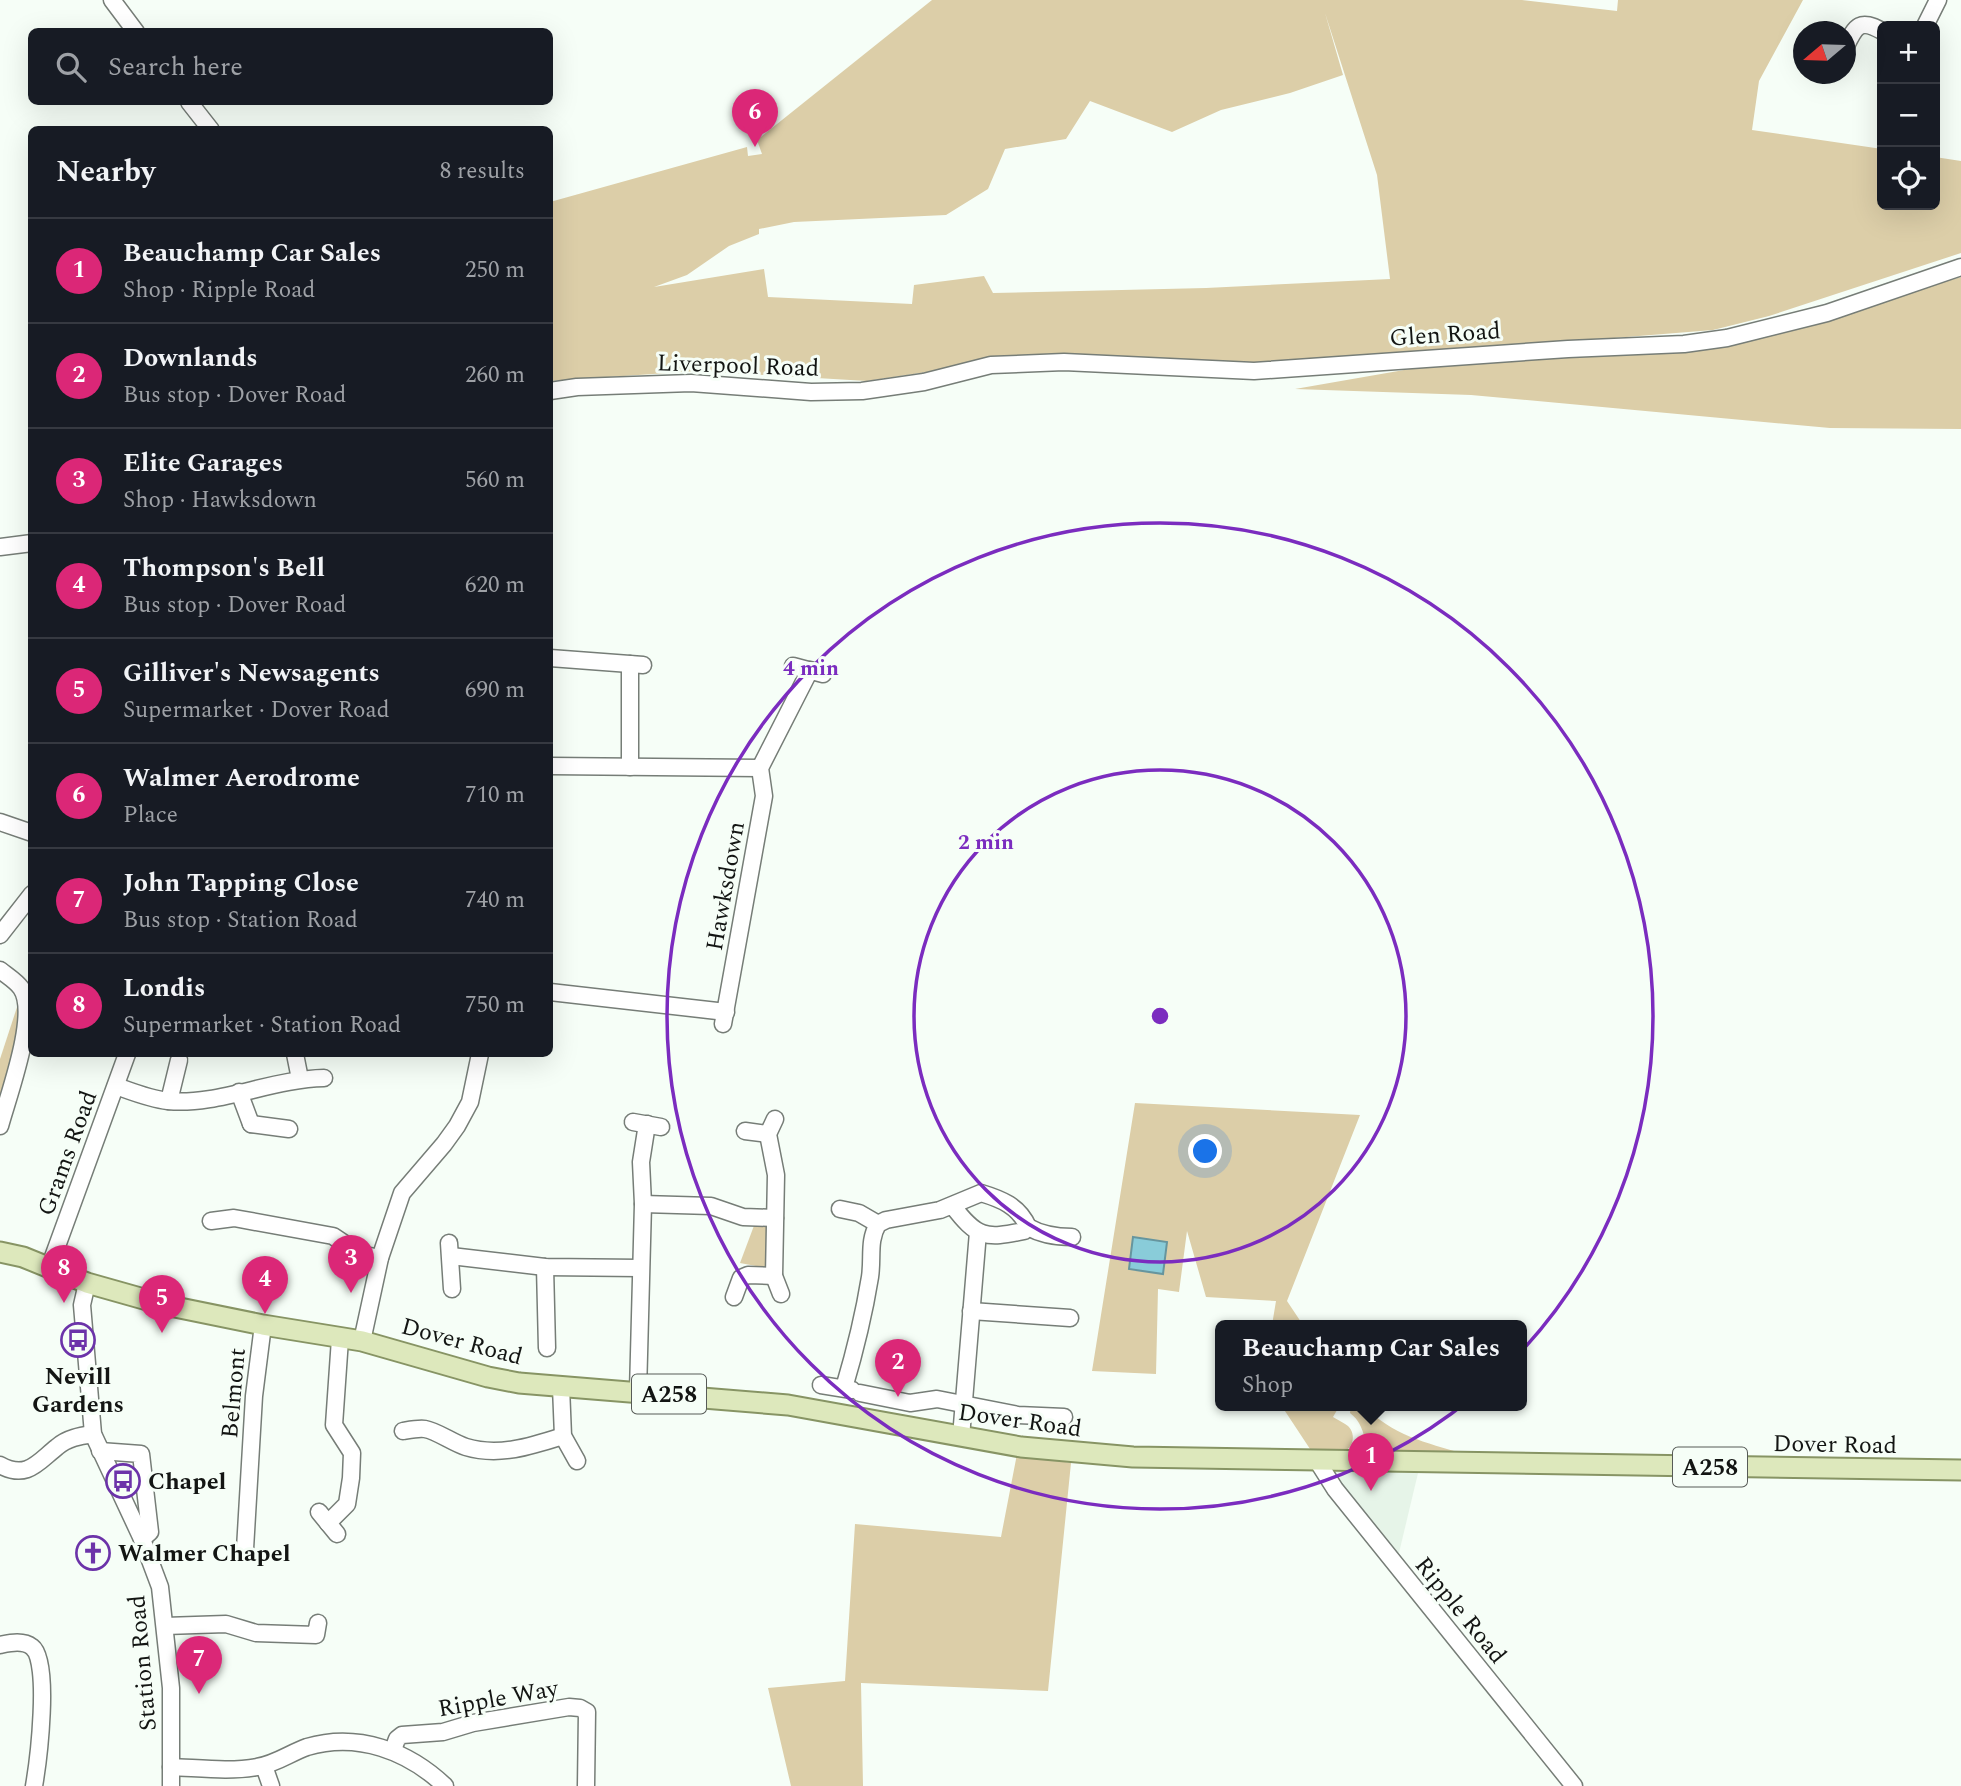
<!DOCTYPE html>
<html lang="en">
<head>
<meta charset="utf-8">
<style>
	:root { --surface:#171b24; --page:#20242c; --text:#f1f3f6; --muted:#9ea1a6; --line:#363941; --accent:#db2777 }
	body { margin:0; font-family:Spectral,serif; background:var(--page); color:var(--text) }
	.controls { position:absolute; right:21px; top:21px; display:grid; overflow:hidden; border-radius:10px; box-shadow:0 7px 28px #0002 }
	.controls button { width:63px; height:63px; display:grid; place-items:center; padding:0; border:0; border-bottom:2px solid var(--line); background:var(--surface); color:var(--text); font:35px sans-serif }
	.compass { position:absolute; left:1793px; top:21px; width:63px; height:63px; border-radius:50%; background:var(--surface); box-shadow:0 7px 28px #0002; rotate:251deg }
	.you { position:absolute; left:1206px; top:1152px; width:24px; height:24px; margin:-18px; border:5px solid #fff; border-radius:50%; background:#1a73e8; box-shadow:0 0 0 10px #1a73e833 }
	.badge { display:grid; place-items:center; width:46px; height:46px; border-radius:50%; background:var(--accent); color:#fff; font-size:23px; font-weight:700 }
	.pin { position:absolute; translate:-50% -58px; filter:drop-shadow(0 2px 4px #0008) }
	.pin::after { content:''; position:absolute; top:37px; width:24px; height:21px; background:inherit; clip-path:polygon(0 0,100% 0,50% 100%) }
	.popup { position:absolute; left:1215px; top:1320px; width:312px; height:91px; box-sizing:border-box; display:grid; place-content:center; border-radius:10px; background:var(--surface); filter:drop-shadow(0 2px 5px #0005); font-size:23px; white-space:nowrap; color:var(--muted) }
	.popup b { font-size:26px; color:var(--text) }
	.popup::after { content:''; position:absolute; left:50%; top:100%; margin-left:-14px; border:14px solid transparent; border-top-color:var(--surface) }
	.list { margin:0; padding:0; list-style:none }
	h2 { display:flex; justify-content:space-between; align-items:center; height:91px; margin:0; padding:0 28px; font-size:30px }
	h2 small { font-size:23px; font-weight:400; color:var(--muted) }
	.list li { display:grid; grid-template-columns:46px 1fr auto; gap:21px; align-items:center; box-sizing:border-box; height:105px; padding:0 28px; border-top:2px solid var(--line) }
	.list b { display:block; font-size:26px; white-space:nowrap }
	.list p { margin:0; font-size:23px; white-space:nowrap; color:var(--muted) }
	.list em { font-size:23px; font-style:normal; color:var(--muted) }
	.icon { flex:none; width:38px; height:38px; fill:none; stroke:currentColor; stroke-width:2; stroke-linecap:round; stroke-linejoin:round }
	.map { position:relative; flex:none; width:1961px; height:1786px; overflow:hidden }
	.search { position:absolute; background:var(--surface); box-shadow:0 7px 28px #0002; left:28px; top:28px; width:525px; height:77px; display:flex; align-items:center; gap:18px; box-sizing:border-box; padding:0 24px; border-radius:10px; color:var(--muted); font-size:26px }
	.panel { position:absolute; background:var(--surface); box-shadow:0 7px 28px #0002; left:28px; top:126px; width:525px; height:931px; border-radius:10px }
	.map>svg:first-child { display:block }
	.built { fill:#e6f4e8 }
	.green { fill:#dccea8; fill-rule:evenodd }
	.water { fill:#89ccd9; stroke:#66959e; stroke-width:2 }
	.lines { fill:none; stroke-linecap:round; stroke-linejoin:round }
	.minor-casing { stroke:#767d77; stroke-width:19 }
	.major-casing { stroke:#879464; stroke-width:23 }
	.minor { stroke:#fff; stroke-width:16 }
	.major { stroke:#dde8bc; stroke-width:19 }
	.ring { fill:none; stroke:#7b2cbf; stroke-width:3.5 }
	.labels { text-anchor:middle; stroke-width:6; stroke-linejoin:round; paint-order:stroke }
	.shield { fill:#f6fef7; stroke:#575b57; stroke-width:2 }
	.shield-label { font-size:23px; font-weight:bold; fill:#131513 }
	.street-label { font-size:24px; fill:#131513; stroke:#f6fef7 }
	.poi-label { font-size:24px; font-weight:bold; fill:#131513; stroke:#f6fef7; text-anchor:start }
	.centre { fill:#7b2cbf; stroke:#f6fef7; stroke-width:3.5 }
	.ring-label { font-size:21px; text-anchor:middle; font-weight:bold; fill:#7b2cbf; stroke:#f6fef7; stroke-width:6; stroke-linejoin:round; paint-order:stroke }
</style>
</head>
<body>
<div class="map">
<svg width="1961" height="1786" viewBox="0 0 1961 1786">
	<rect width="100%" height="100%" fill="#f6fef7"/>
	<path class="built" d="M 1331,1469 L 1419,1469 L 1398,1557 L 1338,1486 Z"/>
	<g class="green">
		<path d="M 932,0 L 1522,0 L 1617,11 L 1618,0 L 1803,0 L 1759,81 L 1752,130 L 1882,149 L 1882,205 L 1935,205 L 1935,157 L 1961,161 L 1961,253 L 1769,316 L 1713,330 L 1253,367 L 1039,355 L 867,381 L 697,371 L 550,381 L 550,202 L 747,147 L 748,156 L 762,154 L 757,140 ZM 1325,13 L 1377,175 L 1390,279 L 1206,288 L 993,293 L 984,276 L 914,285 L 912,304 L 768,297 L 764,269 L 654,287 L 687,275 L 729,246 L 759,234 L 759,229 L 794,222 L 946,215 L 988,189 L 1005,149 L 1066,139 L 1090,101 L 1172,132 L 1221,110 L 1290,93 L 1343,75 Z"/>
		<path d="M 1961,277 L 1961,429 L 1830,428 L 1471,395 L 1295,389 L 1427,366 L 1768,333 Z"/>
		<path d="M 21,995 L 24,1018 L 0,1101 L 0,1059 Z"/>
		<path d="M 1135,1103 L 1360,1115 L 1287,1301 L 1303,1325 L 1272,1325 L 1276,1301 L 1206,1297 L 1187,1231 L 1179,1292 L 1158,1289 L 1156,1374 L 1092,1371 Z"/>
		<path d="M 755,1223 L 769,1223 L 767,1268 L 740,1263 Z"/>
		<path d="M 1281,1405 L 1340,1405 L 1333,1417 C 1338,1420 1344,1423 1348,1426 C 1357,1435 1353,1450 1340,1453 C 1332,1454 1321,1452 1312,1452 Z"/>
		<path d="M 1351,1405 L 1363,1405 C 1393,1436 1425,1442 1464,1454 L 1376,1453 C 1360,1443 1368,1427 1350,1413 Z"/>
		<path d="M 1017,1454 L 1071,1463 L 1048,1691 L 861,1683 L 863,1786 L 791,1786 L 768,1688 L 845,1681 L 855,1524 L 1001,1537 Z"/>
	</g>
	<path class="water" d="M 1133,1237 L 1167,1242 L 1163,1274 L 1129,1269 Z"/>
	<g class="lines">
		<g class="minor-casing">
			<g id="minor">
				<path d="M 112,0 L 136,32"/>
				<path d="M 1925,26 L 1938,0"/>
				<path d="M 1846,46 C 1856,25 1860,19 1882,31"/>
				<path d="M 189,102 L 211,130"/>
				<path d="M 550,391 L 577,387 L 691,383 L 811,392 L 862,391 L 924,382 L 991,365 L 1064,362 L 1254,371 L 1568,349 L 1684,344 L 1727,338 L 1827,313 L 1961,267"/>
				<path d="M 0,547 L 32,543"/>
				<path d="M 550,658 L 643,665"/>
				<path d="M 793,666 L 823,674"/>
				<path d="M 550,766 L 760,768"/>
				<path d="M 630,767 L 630,664"/>
				<path d="M 0,822 L 32,833"/>
				<path d="M 0,935 L 32,894"/>
				<path d="M 0,970 C 6,975 16,981 21,988 C 39,1014 8,1096 0,1126"/>
				<path d="M 550,992 L 726,1012"/>
				<path d="M 723,1024 L 764,796 L 760,768 L 810,670"/>
				<path d="M 295,1054 L 300,1079"/>
				<path d="M 116,1086 C 133,1092 150,1099 168,1101 C 216,1106 273,1079 324,1078"/>
				<path d="M 239,1092 L 251,1124"/>
				<path d="M 169,1101 L 179,1060"/>
				<path d="M 775,1119 L 768,1134 L 776,1175 L 774,1276 L 781,1294"/>
				<path d="M 633,1122 L 661,1127"/>
				<path d="M 251,1124 L 289,1129"/>
				<path d="M 745,1131 L 768,1134"/>
				<path d="M 643,1204 L 711,1206 L 743,1217 L 775,1218"/>
				<path d="M 840,1209 L 859,1213 L 878,1224"/>
				<path d="M 211,1221 L 234,1218 L 333,1236 L 360,1254 L 380,1258"/>
				<path d="M 1028,1227 C 1042,1235 1056,1237 1072,1237"/>
				<path d="M 449,1243 L 452,1289"/>
				<path d="M 451,1256 L 545,1267 L 640,1268"/>
				<path d="M 545,1267 L 547,1348"/>
				<path d="M 49,1268 L 127,1054"/>
				<path d="M 87,1283 L 82,1305 L 93,1434 L 142,1539 L 160,1587 L 171,1688 L 171,1786"/>
				<path d="M 734,1297 L 741,1278 L 748,1275 L 774,1276"/>
				<path d="M 971,1311 L 1070,1318"/>
				<path d="M 362,1341 L 380,1258 L 402,1193 L 444,1144 L 457,1126 L 470,1102 L 480,1054"/>
				<path d="M 821,1385 L 852,1390"/>
				<path d="M 561,1387 L 563,1436 L 577,1461"/>
				<path d="M 844,1388 C 855,1351 864,1314 870,1277 C 873,1257 868,1241 878,1224 L 886,1220 L 940,1210 L 981,1193 C 1001,1199 1019,1206 1028,1227 L 1024,1231 C 985,1239 977,1238 952,1205"/>
				<path d="M 638,1392 L 643,1204 L 641,1162 L 647,1124"/>
				<path d="M 860,1393 L 910,1403 L 937,1399 L 1018,1415 L 1064,1417"/>
				<path d="M 403,1431 C 409,1430 419,1428 425,1429 C 437,1431 453,1443 466,1447 C 499,1457 532,1446 563,1436"/>
				<path d="M 961,1437 L 978,1232"/>
				<path d="M 100,1451 L 141,1454 L 150,1532 L 142,1539"/>
				<path d="M 1316,1459 L 1335,1489 L 1574,1786"/>
				<path d="M 0,1465 C 27,1480 38,1462 57,1447 C 67,1438 80,1436 93,1434"/>
				<path d="M 319,1512 L 337,1534"/>
				<path d="M 328,1523 L 347,1504 L 351,1478 L 352,1453 L 334,1425 L 340,1339"/>
				<path d="M 245,1549 L 254,1396 L 263,1325"/>
				<path d="M 165,1626 L 226,1624 L 256,1633 L 316,1635 L 318,1623"/>
				<path d="M 0,1645 C 10,1643 23,1640 32,1647 C 51,1661 38,1763 34,1786"/>
				<path d="M 393,1750 L 397,1739 L 402,1735 L 443,1732 L 473,1723 L 569,1707 L 580,1708 L 587,1712 L 586,1786"/>
				<path d="M 264,1766 L 271,1786"/>
				<path d="M 171,1767 C 199,1768 230,1772 257,1767 C 276,1764 290,1753 307,1747 C 358,1732 408,1751 445,1786"/>
			</g>
		</g>
		<g class="major-casing">
			<path id="major" d="M 0,1252 L 23,1257 L 87,1283 L 165,1305 L 263,1325 L 362,1341 L 488,1377 L 519,1383 L 788,1405 L 1021,1447 L 1133,1457 L 1961,1470"/>
		</g>
		<use href="#minor" class="minor"/>
		<use href="#major" class="major"/>
	</g>
	<g class="ring">
		<circle cx="1160" cy="1016" r="246"/>
		<circle cx="1160" cy="1016" r="493"/>
	</g>
	<defs>
		<g id="bus-ring" transform="scale(1.75)"><circle r="9.5" fill="#f6fef7" stroke="#6c33a9" stroke-width="1.5"/><path d="M-5-6H5V4H4V6H2V4H-2V6H-4V4H-5ZM-3.5-4V0h7V-4ZM-3.5 1.2v1.5H-2V1.2ZM2 1.2v1.5H3.5V1.2Z" fill="#6c33a9"/></g>
		<g id="church-ring" transform="scale(1.75)"><circle r="9.5" fill="#f6fef7" stroke="#6c33a9" stroke-width="1.5"/><path d="M-1.2-6h2.4v3.5h3.3v2.4h-3.3V6h-2.4V-.1h-3.3v-2.4h3.3Z" fill="#6c33a9"/></g>
	</defs>
	<g fill-rule="evenodd">
		<use href="#bus-ring" x="78" y="1340"/>
		<use href="#bus-ring" x="123" y="1481"/>
		<use href="#church-ring" x="93" y="1553"/>
	</g>
	<g class="labels">
		<g class="shield">
			<rect x="632" y="1374.5" width="74" height="39" rx="5"/>
			<rect x="1673" y="1447.5" width="74" height="39" rx="5"/>
		</g>
		<g class="shield-label">
			<text x="669" y="1402">A258</text>
			<text x="1710" y="1475">A258</text>
		</g>
		<g class="street-label">
			<text transform="translate(1445 334) rotate(-4)" y="8">Glen Road</text>
			<text transform="translate(738 365) rotate(2)" y="8">Liverpool Road</text>
			<text transform="translate(725 886) rotate(-80)" y="8">Hawksdown</text>
			<text transform="translate(67 1153) rotate(-70)" y="8">Grams Road</text>
			<text transform="translate(462 1341) rotate(15)" y="8">Dover Road</text>
			<text transform="translate(233 1393) rotate(-85)" y="8">Belmont</text>
			<text transform="translate(1020 1420) rotate(8)" y="8">Dover Road</text>
			<text transform="translate(1835 1444) rotate(1)" y="8">Dover Road</text>
			<text transform="translate(1461 1610) rotate(51)" y="8">Ripple Road</text>
			<text transform="translate(142 1663) rotate(-95)" y="8">Station Road</text>
			<text transform="translate(498 1698) rotate(-10)" y="8">Ripple Way</text>
		</g>
		<g class="poi-label">
			<text x="78" y="1384" text-anchor="middle">Nevill<tspan x="78" dy="28">Gardens</tspan></text>
			<text x="148" y="1489">Chapel</text>
			<text x="118" y="1561">Walmer Chapel</text>
		</g>
	</g>
	<circle cx="1160" cy="1016" r="10" class="centre"/>
	<g class="ring-label">
		<text x="811" y="675">4 min</text>
		<text x="986" y="849">2 min</text>
	</g>
</svg>
<div class="controls">
<button>+</button>
<button>−</button>
<button><svg class="icon" aria-label="locate" viewBox="0 0 24 24"><circle cx="12" cy="12" r="6"/><path d="M12 2v4M12 18v4M2 12h4M18 12h4"/></svg></button>
</div>
<svg class="compass" viewBox="-18 -18 36 36"><path d="M0-13l5 13h-10z" fill="#e53935"/><path d="M0 13l5-13h-10z" fill="#9ea1a6"/></svg>
<div class="you"></div>
<div class="pin badge" style="left:1371px;top:1491px">1</div>
<div class="popup"><b>Beauchamp Car Sales</b>Shop</div>
<div class="pin badge" style="left:898px;top:1397px">2</div>
<div class="pin badge" style="left:351px;top:1293px">3</div>
<div class="pin badge" style="left:265px;top:1314px">4</div>
<div class="pin badge" style="left:162px;top:1333px">5</div>
<div class="pin badge" style="left:755px;top:147px">6</div>
<div class="pin badge" style="left:199px;top:1694px">7</div>
<div class="pin badge" style="left:64px;top:1303px">8</div>
<div class="search"><svg class="icon" aria-label="search" viewBox="0 0 24 24"><circle cx="10" cy="10" r="6"/><path d="M15 15l6 6"/></svg>Search here</div>
<section class="panel">
<h2>Nearby<small>8 results</small></h2>
<ul class="list">
<li><span class="badge">1</span><div><b>Beauchamp Car Sales</b><p>Shop · Ripple Road</p></div><em>250 m</em></li>
<li><span class="badge">2</span><div><b>Downlands</b><p>Bus stop · Dover Road</p></div><em>260 m</em></li>
<li><span class="badge">3</span><div><b>Elite Garages</b><p>Shop · Hawksdown</p></div><em>560 m</em></li>
<li><span class="badge">4</span><div><b>Thompson's Bell</b><p>Bus stop · Dover Road</p></div><em>620 m</em></li>
<li><span class="badge">5</span><div><b>Gilliver's Newsagents</b><p>Supermarket · Dover Road</p></div><em>690 m</em></li>
<li><span class="badge">6</span><div><b>Walmer Aerodrome</b><p>Place</p></div><em>710 m</em></li>
<li><span class="badge">7</span><div><b>John Tapping Close</b><p>Bus stop · Station Road</p></div><em>740 m</em></li>
<li><span class="badge">8</span><div><b>Londis</b><p>Supermarket · Station Road</p></div><em>750 m</em></li>
</ul>
</section>
</div>
</body>
</html>
